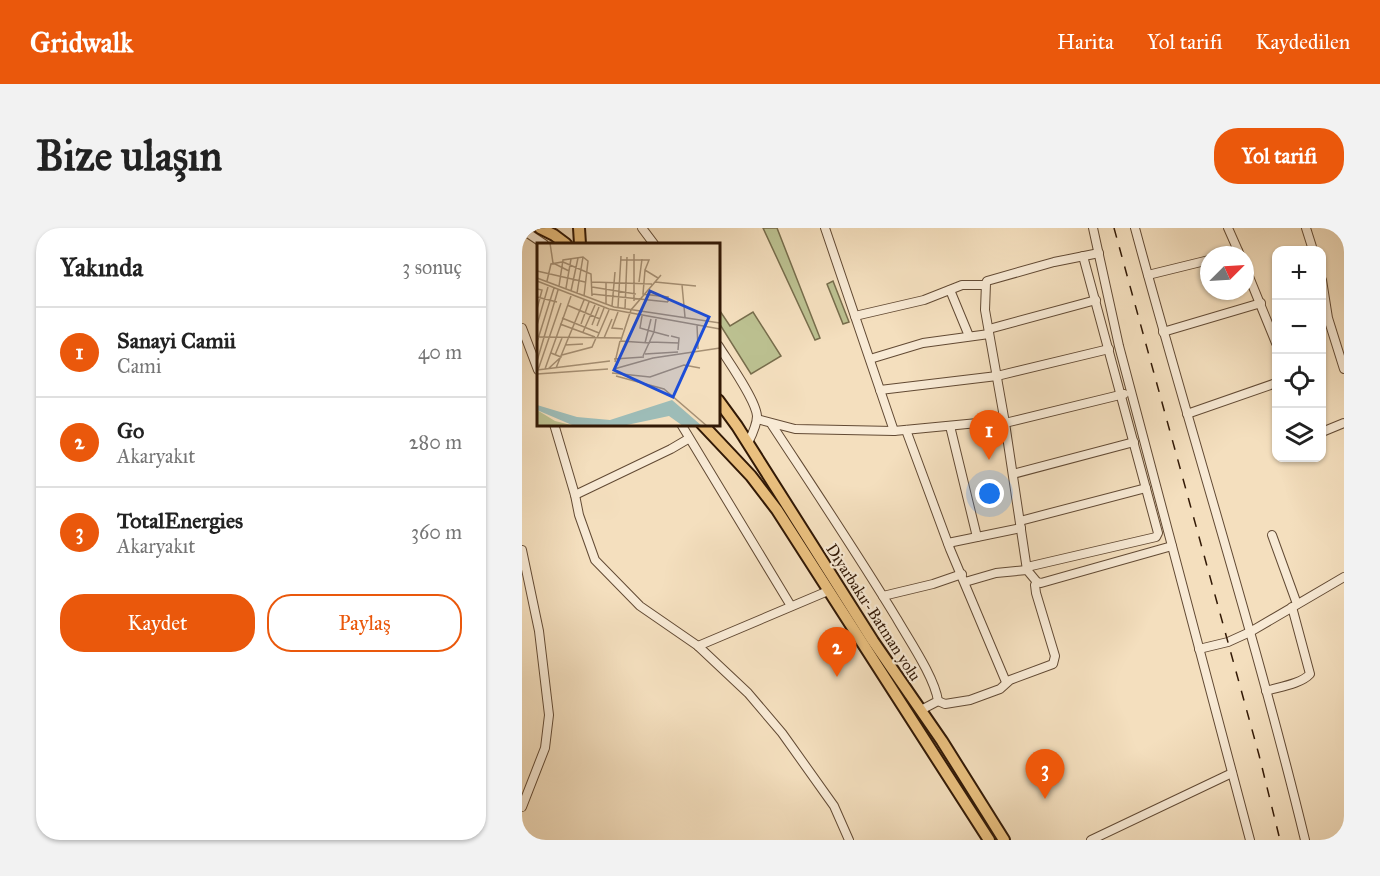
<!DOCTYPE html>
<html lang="tr">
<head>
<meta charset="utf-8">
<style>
	:root { --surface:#fff; --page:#f2f2f2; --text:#222; --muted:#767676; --line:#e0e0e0; --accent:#ea580c }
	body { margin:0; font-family:"IM FELL Great Primer",serif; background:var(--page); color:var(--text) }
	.controls { position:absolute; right:18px; top:18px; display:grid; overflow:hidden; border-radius:12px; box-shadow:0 2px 4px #0004 }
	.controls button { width:54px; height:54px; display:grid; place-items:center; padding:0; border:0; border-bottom:2px solid var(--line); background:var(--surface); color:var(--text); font:30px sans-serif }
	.compass { position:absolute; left:678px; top:18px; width:54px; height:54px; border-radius:50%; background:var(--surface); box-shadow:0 2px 4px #0004; rotate:66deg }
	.you { position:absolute; left:468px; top:266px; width:21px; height:21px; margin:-15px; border:4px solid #fff; border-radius:50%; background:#1a73e8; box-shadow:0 0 0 9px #1a73e833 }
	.badge { display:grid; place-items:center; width:39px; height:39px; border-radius:50%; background:var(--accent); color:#fff; font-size:20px; font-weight:700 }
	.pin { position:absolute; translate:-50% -50px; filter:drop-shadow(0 2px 3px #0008) }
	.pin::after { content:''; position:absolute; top:32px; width:21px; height:18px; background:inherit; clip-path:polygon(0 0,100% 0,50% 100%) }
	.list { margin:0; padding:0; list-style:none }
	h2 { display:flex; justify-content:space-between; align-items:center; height:78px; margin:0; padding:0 24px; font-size:26px }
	h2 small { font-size:20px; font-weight:400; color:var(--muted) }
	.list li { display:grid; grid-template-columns:39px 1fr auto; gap:18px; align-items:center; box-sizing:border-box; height:90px; padding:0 24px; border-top:2px solid var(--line) }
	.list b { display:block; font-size:22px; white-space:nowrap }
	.list p { margin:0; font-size:20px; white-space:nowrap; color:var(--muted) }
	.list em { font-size:20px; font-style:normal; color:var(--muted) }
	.actions { display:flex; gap:12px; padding:18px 24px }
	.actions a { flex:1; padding:14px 0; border:2px solid var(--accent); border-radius:24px; text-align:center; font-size:21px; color:var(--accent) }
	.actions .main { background:var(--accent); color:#fff }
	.icon { flex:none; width:33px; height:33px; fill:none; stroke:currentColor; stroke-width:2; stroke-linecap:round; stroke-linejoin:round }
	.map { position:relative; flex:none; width:822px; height:612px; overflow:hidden; border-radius:24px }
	header { display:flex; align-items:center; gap:36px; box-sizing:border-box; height:84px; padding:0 30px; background:var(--accent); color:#fff }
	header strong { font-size:28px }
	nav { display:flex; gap:33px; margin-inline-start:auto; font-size:21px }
	.intro { display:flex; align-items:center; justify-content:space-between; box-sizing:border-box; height:144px; padding:0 36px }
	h1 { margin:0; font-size:42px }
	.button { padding:15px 27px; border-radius:24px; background:var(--accent); color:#fff; font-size:21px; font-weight:700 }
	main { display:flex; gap:36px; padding:0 36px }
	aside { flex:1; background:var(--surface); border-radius:24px; box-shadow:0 2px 4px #0004 }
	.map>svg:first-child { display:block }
	.grass { fill:#bcc191; stroke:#776d4c; stroke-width:1.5 }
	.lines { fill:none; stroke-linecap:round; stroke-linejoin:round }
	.minor-casing { stroke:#624a34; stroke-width:10 }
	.highway-casing { stroke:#321906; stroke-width:14 }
	.minor { stroke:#f8ead5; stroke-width:8 }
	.highway { stroke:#eac07f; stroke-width:10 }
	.rail { stroke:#321906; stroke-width:1.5; stroke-dasharray:10 10; stroke-linecap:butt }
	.labels { text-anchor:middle; stroke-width:4.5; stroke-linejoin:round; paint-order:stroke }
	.street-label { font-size:16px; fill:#321906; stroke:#f8ead5 }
	.inset-road { fill:none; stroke:#a69074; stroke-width:1.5 }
	.view { fill:#1d4ed8; fill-opacity:0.15; stroke:#1d4ed8; stroke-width:3 }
	.inset-edge { fill:none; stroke:#321906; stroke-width:3 }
</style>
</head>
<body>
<header>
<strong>Gridwalk</strong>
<nav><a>Harita</a><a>Yol tarifi</a><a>Kaydedilen</a></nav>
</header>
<div class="intro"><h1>Bize ulaşın</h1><a class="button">Yol tarifi</a></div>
<main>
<aside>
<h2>Yakında<small>3 sonuç</small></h2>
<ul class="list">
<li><span class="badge">1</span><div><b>Sanayi Camii</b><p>Cami</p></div><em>40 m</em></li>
<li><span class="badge">2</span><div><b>Go</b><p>Akaryakıt</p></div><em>280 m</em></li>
<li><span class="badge">3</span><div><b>TotalEnergies</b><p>Akaryakıt</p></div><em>360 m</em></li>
</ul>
<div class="actions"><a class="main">Kaydet</a><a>Paylaş</a></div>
</aside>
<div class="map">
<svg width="822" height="612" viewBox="0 0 822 612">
	<rect width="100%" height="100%" fill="#f4dfbe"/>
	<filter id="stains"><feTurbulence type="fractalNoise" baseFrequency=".00333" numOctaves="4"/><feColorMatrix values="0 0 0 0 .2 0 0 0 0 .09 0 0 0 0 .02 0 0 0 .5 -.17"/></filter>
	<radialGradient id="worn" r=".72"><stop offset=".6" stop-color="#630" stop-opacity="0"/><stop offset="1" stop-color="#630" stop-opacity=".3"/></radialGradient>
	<g class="grass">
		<path d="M 241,0 L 255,0 L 298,110 L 293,112 Z"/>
		<path d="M 311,53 L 327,94 L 321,96 L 305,56 Z"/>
		<path d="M 196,80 L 208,98 L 231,84 L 259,128 L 229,146 L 197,95 Z"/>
	</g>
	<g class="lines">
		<g class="minor-casing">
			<g id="minor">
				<path d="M 3,0 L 4,4 L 22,16"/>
				<path d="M 120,0 L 132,16"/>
				<path d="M 303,0 L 372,203"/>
				<path d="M 571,0 L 597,118 L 728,612"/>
				<path d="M 613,0 C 668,204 733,406 783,612"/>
				<path d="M 706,0 L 718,27"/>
				<path d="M 784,0 L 791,22"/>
				<path d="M 703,27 L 716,23"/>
				<path d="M 723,39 L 754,115"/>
				<path d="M 626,47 L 687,32"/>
				<path d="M 800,52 L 806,90 L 822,141"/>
				<path d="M 428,62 L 447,108"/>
				<path d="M 333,88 L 402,72 L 440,57 L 463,57"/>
				<path d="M 0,100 L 16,142"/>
				<path d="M 467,101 L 574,72"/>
				<path d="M 641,104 L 739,75"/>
				<path d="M 196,117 C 206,133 234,172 235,188 C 235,197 230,207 226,215"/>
				<path d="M 348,131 L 401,115 L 467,106"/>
				<path d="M 358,162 L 475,148 L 587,121"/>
				<path d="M 665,186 L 754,155"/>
				<path d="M 235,191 L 273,201 L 372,203 L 466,194 L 483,195 L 463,82 L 464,55 L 465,53 L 532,34 L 577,25"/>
				<path d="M 32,196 L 53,267 L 57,287 L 73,332 L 118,378 L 176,418 L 226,465 L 260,505 L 312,578 L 327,612"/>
				<path d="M 159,196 L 269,378"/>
				<path d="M 250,197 C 292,261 335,325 375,391 C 387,412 413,450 416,473 L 399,482"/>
				<path d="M 428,198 L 455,309"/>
				<path d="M 384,202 L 428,321 L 484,454"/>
				<path d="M 800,204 L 822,195"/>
				<path d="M 491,246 L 612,214"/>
				<path d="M 53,267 L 149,221 L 166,211"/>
				<path d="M 498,293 L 624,260"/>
				<path d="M 750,307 L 775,376"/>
				<path d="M 426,315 L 499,300"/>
				<path d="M 0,322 L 17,403 L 27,487 L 23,520 L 0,579"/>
				<path d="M 505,339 L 634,309 L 636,305 L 561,28"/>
				<path d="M 505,342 L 483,195 L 602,166"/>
				<path d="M 443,354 L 474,345 L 505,342 L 515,354 L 519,355 L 650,318"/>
				<path d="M 361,368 L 411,356 L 440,346"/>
				<path d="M 176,418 L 306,363"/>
				<path d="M 677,421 L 706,414 L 728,404 L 822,349"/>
				<path d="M 744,463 C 757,459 779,456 788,446 L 770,379"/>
				<path d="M 416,473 L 423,476 L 448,472 L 478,461 L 488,452 L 531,436 L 533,428 L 514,365 L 513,357 L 515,354"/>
				<path d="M 569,612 L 710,545"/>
			</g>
		</g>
		<g class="highway-casing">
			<g id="highway">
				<path d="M 18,0 L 32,7 L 44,16"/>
				<path d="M 57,0 L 58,16"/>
				<path d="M 196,172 L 215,198 L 351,413 L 420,513 L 482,612"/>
				<path d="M 180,196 L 229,248 L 255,282 L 467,612"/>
			</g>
		</g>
		<use href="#minor" class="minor"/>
		<use href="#highway" class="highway"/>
		<path class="rail" d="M 592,0 L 737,527 L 758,612"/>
	</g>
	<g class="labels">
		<g class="street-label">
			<text transform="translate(352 384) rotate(57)" y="6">Diyarbakır-Batman yolu</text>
		</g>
	</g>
	<g transform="translate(15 15)">
		<rect width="183" height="183" fill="#f4dfbe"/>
		<path d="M 0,167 L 18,178 L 38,183 L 0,183 Z" fill="#bcc191"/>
		<path d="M 135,157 L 165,183 L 146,183 L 132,173 L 85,183 L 35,182 L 0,167 L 0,162 L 40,174 L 73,177 Z" fill="#9dbcb7"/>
		<path class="inset-road" d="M 13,0 L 16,20 L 32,28M 84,17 L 112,17 L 108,27M 26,19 L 54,31 L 55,53M 0,28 L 48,39M 0,35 L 77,64 L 183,80M 121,35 L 108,27 L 106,51 L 131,54 L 131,59M 0,38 L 72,66 L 183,86M 10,38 L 14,21 L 25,19M 55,39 L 115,41M 69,39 L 69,61M 102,39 L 105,16M 118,39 L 159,43M 145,42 L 148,74M 22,43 L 26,17 L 46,14 L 51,18 L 47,53M 55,44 L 99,51M 29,45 L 34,16M 0,46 L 5,47 L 0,66M 34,48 L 41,15M 40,50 L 46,14M 55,51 L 131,59M 0,54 L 20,59M 97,58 L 97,11M 30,62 L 63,76M 75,63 L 78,29M 81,64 L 84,13M 88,66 L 90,14M 81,69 L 75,85 L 86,86M 105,73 L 103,85 L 117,89 L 106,113M 25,75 L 62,90M 119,76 L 117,89 L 132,93M 23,81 L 58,94M 44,81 L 52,59M 0,82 L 11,44M 55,82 L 62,64M 160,82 L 161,106M 60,83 L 67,65M 46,89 L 58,62M 134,93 L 142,95 L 141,107M 0,94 L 84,95M 60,95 L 72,67M 67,95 L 75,76M 84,97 L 94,67 L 124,32M 83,98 L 113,100M 0,99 L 17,45M 113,99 L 142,100M 108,100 L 114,76M 28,102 L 46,101M 108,111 L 141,109M 18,112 L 25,95M 25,112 L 55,104 L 59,95M 77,116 L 107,114M 0,118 L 21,47M 78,119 L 83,98M 19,125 L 47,57M 8,126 L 34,53M 11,126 L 24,114 L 14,110M 77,126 L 116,115 L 183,105M 0,127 L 73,118M 1,127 L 24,60M 75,130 L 113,134 L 147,122 L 163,125M 0,131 L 71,126M 79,133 L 127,146 L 170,183"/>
		<path class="view" d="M 113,48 L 172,74 L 136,154 L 77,127 Z"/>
		<rect width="183" height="183" class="inset-edge"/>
	</g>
	<rect width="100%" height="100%" filter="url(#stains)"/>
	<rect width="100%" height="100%" fill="url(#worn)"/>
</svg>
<div class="controls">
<button>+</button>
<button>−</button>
<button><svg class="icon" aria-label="locate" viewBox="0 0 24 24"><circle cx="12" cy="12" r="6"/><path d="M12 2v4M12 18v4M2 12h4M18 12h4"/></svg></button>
<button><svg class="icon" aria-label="layers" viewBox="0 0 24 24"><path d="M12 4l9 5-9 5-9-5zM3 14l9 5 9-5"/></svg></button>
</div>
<svg class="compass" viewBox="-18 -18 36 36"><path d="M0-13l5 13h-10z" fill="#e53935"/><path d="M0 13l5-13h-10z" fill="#767676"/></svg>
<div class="you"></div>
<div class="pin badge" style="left:467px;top:232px">1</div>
<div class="pin badge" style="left:315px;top:449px">2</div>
<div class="pin badge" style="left:523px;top:571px">3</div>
</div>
</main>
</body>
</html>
